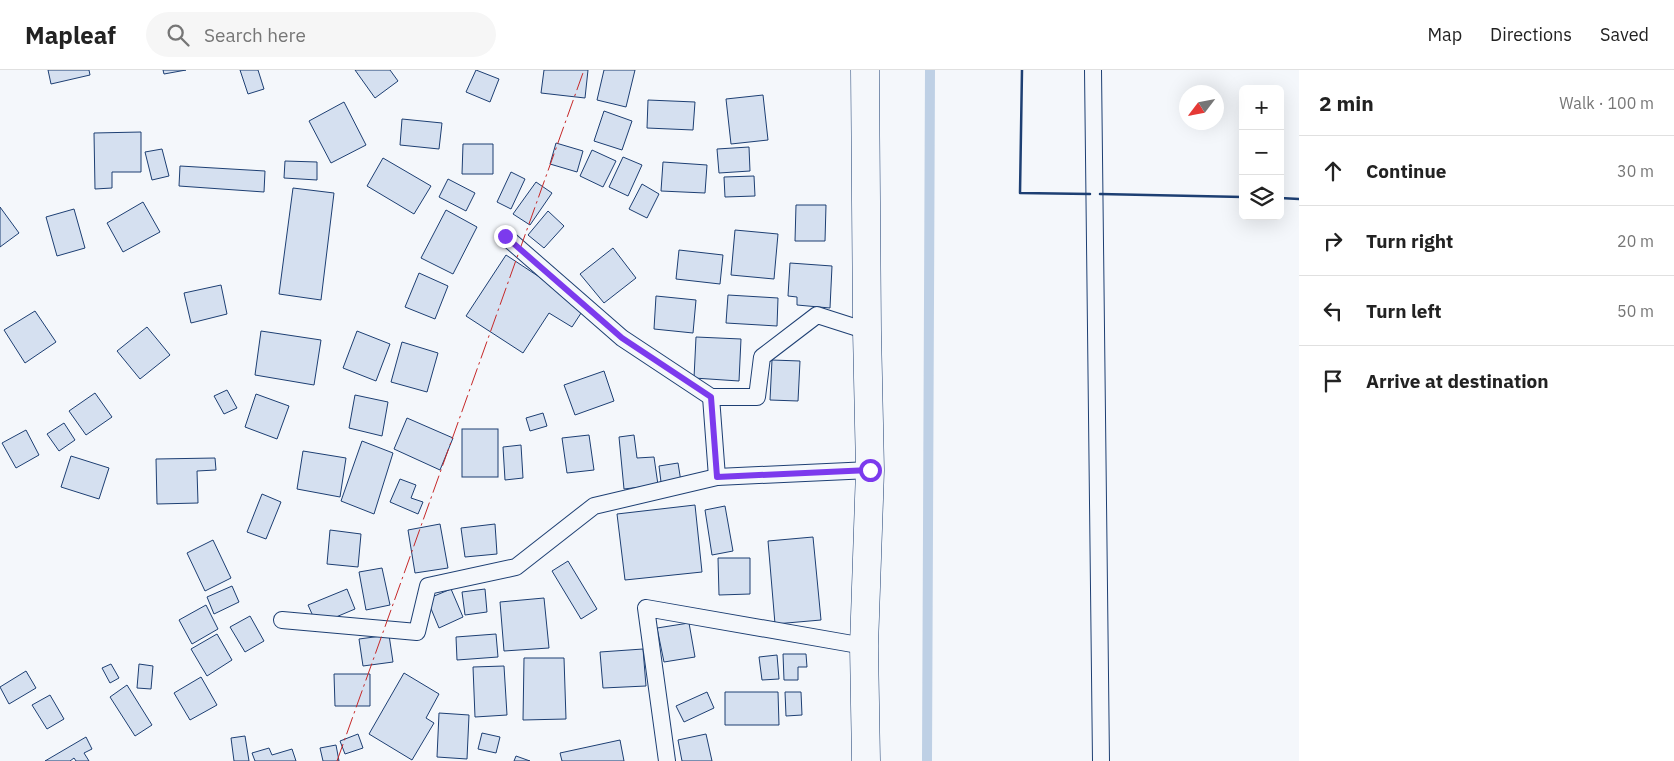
<!DOCTYPE html>
<html lang="en">
<head>
<meta charset="utf-8">
<style>
	:root { --surface:#fff; --page:#f6f6f6; --text:#222; --muted:#767676; --line:#e0e0e0 }
	body { margin:0; font-family:"IBM Plex Sans",sans-serif; background:var(--page); color:var(--text) }
	.controls { position:absolute; right:15px; top:15px; display:grid; overflow:hidden; border-radius:8px; box-shadow:0 5px 20px #0002 }
	.controls button { width:45px; height:45px; display:grid; place-items:center; padding:0; border:0; border-bottom:1px solid var(--line); background:var(--surface); color:var(--text); font:25px sans-serif }
	.compass { position:absolute; left:1179px; top:15px; width:45px; height:45px; border-radius:50%; background:var(--surface); box-shadow:0 5px 20px #0002; rotate:238deg }
	.stop { position:absolute; width:15px; height:15px; margin:-11px; border:4px solid #7c3aed; border-radius:50%; background:#fff }
	.stop.end { background:#7c3aed; border-color:#fff; box-shadow:0 1px 5px #0008 }
	.list { margin:0; padding:0; list-style:none }
	h2 { display:flex; justify-content:space-between; align-items:center; height:65px; margin:0; padding:0 20px; font-size:21px }
	h2 small { font-size:16px; font-weight:400; color:var(--muted) }
	.list li { display:grid; grid-template-columns:32px 1fr auto; gap:15px; align-items:center; box-sizing:border-box; height:70px; padding:0 20px; border-top:1px solid var(--line) }
	.list b { display:block; font-size:19px; white-space:nowrap }
	.list em { font-size:16px; font-style:normal; color:var(--muted) }
	.icon { flex:none; width:28px; height:28px; fill:none; stroke:currentColor; stroke-width:2; stroke-linecap:round; stroke-linejoin:round }
	.map { position:relative; flex:none; width:1299px; height:691px; overflow:hidden }
	header { display:flex; align-items:center; gap:30px; box-sizing:border-box; height:70px; padding:0 25px; background:var(--surface); border-bottom:1px solid var(--line) }
	header strong { font-size:24px }
	nav { display:flex; gap:28px; margin-inline-start:auto; font-size:18px }
	.search { width:350px; height:45px; background:var(--page); display:flex; align-items:center; gap:12px; box-sizing:border-box; padding:0 18px; border-radius:28px; color:var(--muted); font-size:19px }
	main { display:flex }
	aside { flex:1; background:var(--surface) }
	.map>svg:first-child { display:block }
	.lines { fill:none; stroke-linecap:round; stroke-linejoin:round }
	.stream { stroke:#bed0e5; stroke-width:10 }
	.building { fill:#d5e0f0; stroke:#1d3f73 }
	.lane-casing { stroke:#1d3f73; stroke-width:18 }
	.street-casing { stroke:#1d3f73; stroke-width:29 }
	.lane { stroke:#f4f7fb; stroke-width:16 }
	.street { stroke:#f4f7fb; stroke-width:28 }
	.wall { stroke:#1d3f73; stroke-width:2.5 }
	.power { stroke:#c62828; stroke-width:1; stroke-dasharray:18 4 2.5 4; stroke-linecap:butt }
	.route { stroke:#7c3aed; stroke-width:6 }
</style>
</head>
<body>
<header>
<strong>Mapleaf</strong>
<div class="search"><svg class="icon" aria-label="search" viewBox="0 0 24 24"><circle cx="10" cy="10" r="6"/><path d="M15 15l6 6"/></svg>Search here</div>
<nav><a>Map</a><a>Directions</a><a>Saved</a></nav>
</header>
<main>
<div class="map">
<svg width="1299" height="691" viewBox="0 0 1299 691">
	<rect width="100%" height="100%" fill="#f4f7fb"/>
	<g class="lines">
		<path class="stream" d="M 927,691 L 930,0"/>
	</g>
	<g class="building">
		<path d="M 48,0 L 89,0 L 90,5 L 51,14 Z"/>
		<path d="M 163,0 L 186,0 L 164,4 Z"/>
		<path d="M 240,0 L 258,0 L 264,19 L 248,24 Z"/>
		<path d="M 355,0 L 390,0 L 398,11 L 375,28 Z"/>
		<path d="M 476,0 L 499,9 L 490,32 L 466,22 Z"/>
		<path d="M 544,0 L 588,0 L 585,28 L 541,23 Z"/>
		<path d="M 604,0 L 635,0 L 626,37 L 597,30 Z"/>
		<path d="M 763,25 L 768,70 L 731,74 L 726,29 Z"/>
		<path d="M 648,30 L 695,32 L 693,60 L 647,58 Z"/>
		<path d="M 344,32 L 366,75 L 331,93 L 309,51 Z"/>
		<path d="M 604,41 L 632,51 L 622,80 L 594,71 Z"/>
		<path d="M 402,49 L 442,53 L 439,79 L 400,75 Z"/>
		<path d="M 141,62 L 141,102 L 112,102 L 112,118 L 95,119 L 94,63 Z"/>
		<path d="M 556,73 L 583,81 L 577,102 L 550,94 Z"/>
		<path d="M 463,74 L 493,74 L 493,104 L 462,104 Z"/>
		<path d="M 749,77 L 750,101 L 719,103 L 717,79 Z"/>
		<path d="M 162,79 L 169,106 L 152,110 L 145,82 Z"/>
		<path d="M 592,80 L 616,91 L 603,117 L 580,106 Z"/>
		<path d="M 623,87 L 642,95 L 628,126 L 609,117 Z"/>
		<path d="M 383,88 L 431,116 L 414,144 L 367,116 Z"/>
		<path d="M 285,91 L 317,92 L 317,110 L 284,108 Z"/>
		<path d="M 663,92 L 707,95 L 705,123 L 661,121 Z"/>
		<path d="M 180,96 L 265,101 L 264,122 L 179,116 Z"/>
		<path d="M 511,102 L 525,109 L 511,139 L 497,132 Z"/>
		<path d="M 754,106 L 755,126 L 725,127 L 724,107 Z"/>
		<path d="M 448,109 L 475,123 L 466,141 L 439,127 Z"/>
		<path d="M 536,112 L 552,123 L 530,155 L 513,144 Z"/>
		<path d="M 642,114 L 659,124 L 647,148 L 629,139 Z"/>
		<path d="M 293,118 L 334,123 L 321,230 L 279,224 Z"/>
		<path d="M 143,132 L 160,162 L 123,182 L 107,153 Z"/>
		<path d="M 796,135 L 826,135 L 825,171 L 795,171 Z"/>
		<path d="M 0,137 L 19,163 L 0,177 Z"/>
		<path d="M 74,139 L 85,178 L 57,186 L 46,147 Z"/>
		<path d="M 446,140 L 477,157 L 453,204 L 421,188 Z"/>
		<path d="M 548,141 L 564,156 L 544,178 L 528,165 Z"/>
		<path d="M 735,160 L 778,164 L 774,209 L 731,205 Z"/>
		<path d="M 613,178 L 636,208 L 604,233 L 580,204 Z"/>
		<path d="M 679,180 L 723,185 L 720,214 L 676,209 Z"/>
		<path d="M 506,185 L 585,237 L 572,257 L 549,243 L 523,283 L 466,246 Z"/>
		<path d="M 790,193 L 832,196 L 830,238 L 797,235 L 797,227 L 788,226 Z"/>
		<path d="M 419,203 L 448,216 L 435,249 L 405,237 Z"/>
		<path d="M 221,215 L 227,244 L 191,253 L 184,223 Z"/>
		<path d="M 728,225 L 778,228 L 777,256 L 726,253 Z"/>
		<path d="M 656,226 L 696,230 L 693,263 L 654,259 Z"/>
		<path d="M 35,241 L 56,272 L 25,293 L 4,260 Z"/>
		<path d="M 147,257 L 170,285 L 140,309 L 117,281 Z"/>
		<path d="M 261,261 L 321,270 L 314,315 L 255,305 Z"/>
		<path d="M 357,261 L 390,274 L 376,311 L 343,298 Z"/>
		<path d="M 696,267 L 741,269 L 739,311 L 694,308 Z"/>
		<path d="M 402,272 L 438,283 L 427,322 L 391,312 Z"/>
		<path d="M 772,290 L 800,291 L 798,331 L 770,330 Z"/>
		<path d="M 604,301 L 614,331 L 575,345 L 564,315 Z"/>
		<path d="M 227,320 L 237,338 L 224,344 L 214,326 Z"/>
		<path d="M 95,323 L 112,347 L 86,365 L 69,341 Z"/>
		<path d="M 256,324 L 289,336 L 277,369 L 245,357 Z"/>
		<path d="M 355,325 L 388,332 L 382,366 L 349,358 Z"/>
		<path d="M 543,343 L 547,356 L 530,361 L 526,348 Z"/>
		<path d="M 407,348 L 453,368 L 440,400 L 394,379 Z"/>
		<path d="M 64,353 L 75,370 L 59,381 L 47,364 Z"/>
		<rect x="462" y="359" width="36" height="48"/>
		<path d="M 26,360 L 39,385 L 16,398 L 2,373 Z"/>
		<path d="M 589,365 L 594,400 L 567,403 L 562,368 Z"/>
		<path d="M 634,365 L 637,388 L 654,387 L 658,415 L 624,419 L 619,367 Z"/>
		<path d="M 362,371 L 393,383 L 374,444 L 341,431 Z"/>
		<path d="M 521,375 L 523,408 L 505,410 L 503,377 Z"/>
		<path d="M 303,381 L 346,388 L 340,427 L 297,419 Z"/>
		<path d="M 71,386 L 109,398 L 99,429 L 61,417 Z"/>
		<path d="M 215,388 L 216,400 L 197,401 L 198,433 L 157,434 L 156,389 Z"/>
		<path d="M 678,393 L 682,418 L 662,420 L 659,396 Z"/>
		<path d="M 400,409 L 416,415 L 411,428 L 423,432 L 418,444 L 390,432 Z"/>
		<path d="M 262,424 L 281,432 L 266,469 L 247,462 Z"/>
		<path d="M 695,435 L 702,502 L 625,510 L 617,444 Z"/>
		<path d="M 725,436 L 733,481 L 712,485 L 705,440 Z"/>
		<path d="M 440,454 L 448,498 L 415,503 L 408,460 Z"/>
		<path d="M 495,454 L 497,484 L 465,487 L 461,458 Z"/>
		<path d="M 330,460 L 361,464 L 358,497 L 327,494 Z"/>
		<path d="M 813,467 L 821,550 L 775,554 L 768,471 Z"/>
		<path d="M 213,470 L 231,508 L 205,521 L 187,483 Z"/>
		<path d="M 718,488 L 750,488 L 750,524 L 719,525 Z"/>
		<path d="M 568,491 L 597,539 L 581,549 L 552,501 Z"/>
		<path d="M 382,498 L 390,535 L 366,540 L 359,502 Z"/>
		<path d="M 232,516 L 239,532 L 214,544 L 207,527 Z"/>
		<path d="M 347,519 L 355,539 L 317,555 L 308,535 Z"/>
		<path d="M 451,519 L 463,547 L 439,558 L 427,529 Z"/>
		<path d="M 485,519 L 487,542 L 465,545 L 462,522 Z"/>
		<path d="M 544,528 L 549,578 L 504,581 L 500,532 Z"/>
		<path d="M 206,535 L 218,559 L 192,574 L 179,550 Z"/>
		<path d="M 250,546 L 264,571 L 245,582 L 230,557 Z"/>
		<path d="M 689,553 L 695,587 L 664,592 L 657,558 Z"/>
		<path d="M 217,564 L 232,590 L 207,606 L 191,579 Z"/>
		<path d="M 496,564 L 498,587 L 457,590 L 456,567 Z"/>
		<path d="M 389,565 L 393,592 L 363,596 L 359,569 Z"/>
		<path d="M 643,579 L 646,616 L 603,618 L 600,582 Z"/>
		<path d="M 783,584 L 806,584 L 807,597 L 798,597 L 798,610 L 784,610 Z"/>
		<path d="M 777,585 L 779,609 L 762,610 L 759,587 Z"/>
		<path d="M 524,588 L 564,588 L 566,649 L 523,650 Z"/>
		<path d="M 111,594 L 119,608 L 110,613 L 102,598 Z"/>
		<path d="M 139,594 L 153,596 L 151,619 L 137,618 Z"/>
		<path d="M 504,596 L 507,645 L 475,647 L 473,597 Z"/>
		<path d="M 26,601 L 36,618 L 9,634 L 0,617 Z"/>
		<path d="M 404,603 L 439,624 L 426,648 L 434,653 L 412,690 L 369,664 Z"/>
		<path d="M 334,604 L 370,604 L 370,636 L 335,636 Z"/>
		<path d="M 201,607 L 217,635 L 190,650 L 174,623 Z"/>
		<path d="M 127,615 L 152,655 L 135,666 L 110,627 Z"/>
		<path d="M 707,622 L 714,638 L 684,652 L 676,636 Z"/>
		<path d="M 725,622 L 778,622 L 779,655 L 725,655 Z"/>
		<path d="M 785,622 L 801,622 L 802,645 L 786,646 Z"/>
		<path d="M 50,625 L 64,649 L 47,659 L 32,635 Z"/>
		<path d="M 439,643 L 469,645 L 467,689 L 437,687 Z"/>
		<path d="M 482,663 L 500,667 L 496,683 L 478,679 Z"/>
		<path d="M 358,664 L 363,678 L 345,684 L 340,671 Z"/>
		<path d="M 706,664 L 712,691 L 682,691 L 678,670 Z"/>
		<path d="M 245,666 L 249,691 L 234,691 L 231,668 Z"/>
		<path d="M 86,667 L 92,679 L 84,683 L 89,691 L 76,691 L 74,688 L 70,691 L 45,691 Z"/>
		<path d="M 620,670 L 624,691 L 562,691 L 560,683 Z"/>
		<path d="M 336,675 L 339,691 L 323,691 L 320,678 Z"/>
		<path d="M 269,678 L 272,685 L 292,679 L 296,691 L 255,691 L 252,683 Z"/>
		<path d="M 516,686 L 530,691 L 514,691 Z"/>
	</g>
	<g class="lines">
		<g class="lane-casing">
			<g id="lane">
				<path d="M 1093,0 L 1101,691"/>
				<path d="M 505,166 L 622,268 L 711,327 L 757,327 L 762,287 L 817,245 L 867,261"/>
				<path d="M 711,327 L 717,407"/>
				<path d="M 282,550 L 417,562 L 428,516 L 516,497 L 594,436 L 717,407 L 870,400"/>
				<path d="M 667,691 L 646,538 L 864,576"/>
			</g>
		</g>
		<g class="street-casing">
			<path id="street" d="M 865,0 L 867,261 L 870,400 L 864,576 L 866,691"/>
		</g>
		<use href="#lane" class="lane"/>
		<use href="#street" class="street"/>
		<g class="wall">
			<path d="M 1022,0 L 1020,123 L 1090,124"/>
			<path d="M 1100,124 L 1243,127"/>
			<path d="M 1280,128 L 1299,129"/>
		</g>
		<path class="power" d="M 337,691 L 584,0"/>
	</g>
	<g class="lines">
		<path class="route" d="M 505,166 L 622,268 L 711,327 L 717,407 L 870,400"/>
	</g>
</svg>
<div class="controls">
<button>+</button>
<button>−</button>
<button><svg class="icon" aria-label="layers" viewBox="0 0 24 24"><path d="M12 4l9 5-9 5-9-5zM3 14l9 5 9-5"/></svg></button>
</div>
<svg class="compass" viewBox="-18 -18 36 36"><path d="M0-13l5 13h-10z" fill="#e53935"/><path d="M0 13l5-13h-10z" fill="#767676"/></svg>
<div class="stop" style="left:870px;top:400px"></div>
<div class="stop end" style="left:505px;top:166px"></div>
</div>
<aside>
<h2>2 min<small>Walk · 100 m</small></h2>
<ul class="list">
<li><svg class="icon" aria-label="ahead" viewBox="0 0 24 24"><path d="M12 20V5M6 11l6-6 6 6"/></svg><div><b>Continue</b></div><em>30 m</em></li>
<li><svg class="icon" aria-label="right" viewBox="0 0 24 24"><path d="M7 20v-9h11M14 6l5 5-5 5"/></svg><div><b>Turn right</b></div><em>20 m</em></li>
<li><svg class="icon" aria-label="left" viewBox="0 0 24 24"><path d="M17 20v-9H6M10 6l-5 5 5 5"/></svg><div><b>Turn left</b></div><em>50 m</em></li>
<li><svg class="icon" aria-label="arrive" viewBox="0 0 24 24"><path d="M6 21V4h12l-3 4 3 4H6"/></svg><div><b>Arrive at destination</b></div></li>
</ul>
</aside>
</main>
</body>
</html>
